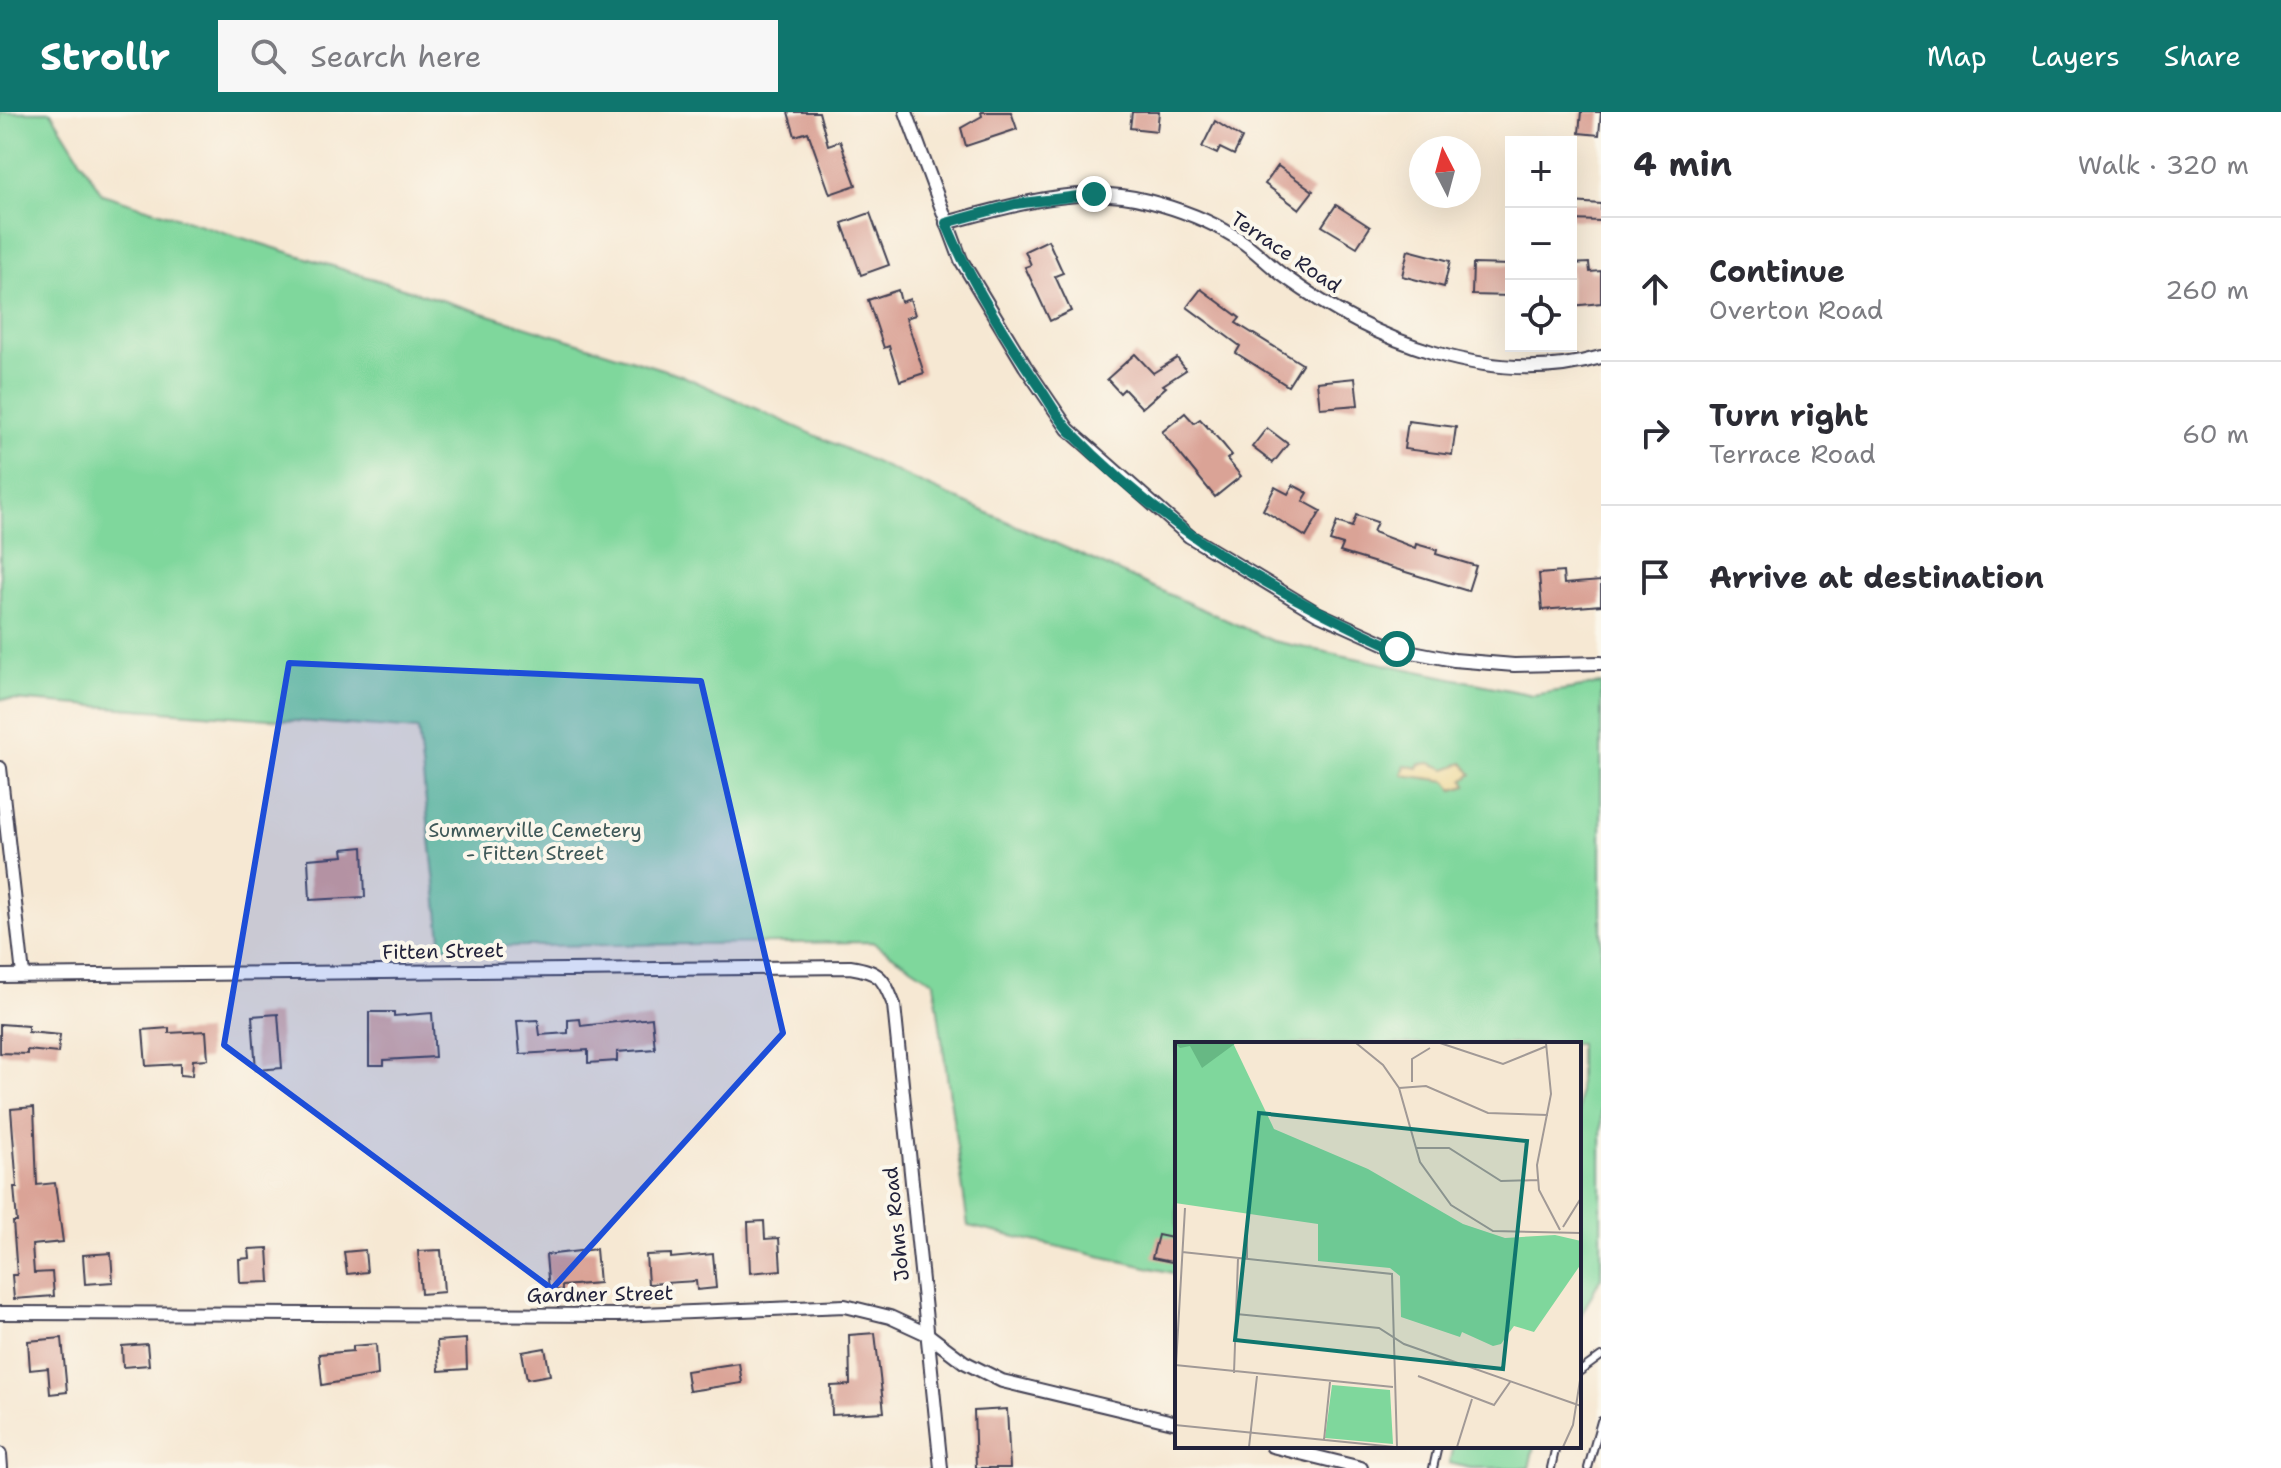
<!DOCTYPE html>
<html lang="en">
<head>
<meta charset="utf-8">
<style>
	:root { --surface:#fff; --page:#f7f7f7; --text:#2b2b33; --muted:#7c7c81; --line:#e1e1e2; --accent:#0f766e }
	body { margin:0; font-family:"Shantell Sans",sans-serif; background:var(--page); color:var(--text) }
	.controls { position:absolute; right:24px; top:24px; display:grid; overflow:hidden; border-radius:0px; box-shadow:0 8px 32px #0002 }
	.controls button { width:72px; height:72px; display:grid; place-items:center; padding:0; border:0; border-bottom:2px solid var(--line); background:var(--surface); color:var(--text); font:40px sans-serif }
	.compass { position:absolute; left:1409px; top:24px; width:72px; height:72px; border-radius:50%; background:var(--surface); box-shadow:0 8px 32px #0002; rotate:354deg }
	.stop { position:absolute; width:24px; height:24px; margin:-18px; border:6px solid #0f766e; border-radius:50%; background:#fff }
	.stop.end { background:#0f766e; border-color:#fff; box-shadow:0 2px 8px #0008 }
	.list { margin:0; padding:0; list-style:none }
	h2 { display:flex; justify-content:space-between; align-items:center; height:104px; margin:0; padding:0 32px; font-size:34px }
	h2 small { font-size:26px; font-weight:400; color:var(--muted) }
	.list li { display:grid; grid-template-columns:52px 1fr auto; gap:24px; align-items:center; box-sizing:border-box; height:144px; padding:0 32px; border-top:2px solid var(--line) }
	.list b { display:block; font-size:30px; white-space:nowrap }
	.list p { margin:0; font-size:26px; white-space:nowrap; color:var(--muted) }
	.list em { font-size:26px; font-style:normal; color:var(--muted) }
	.icon { flex:none; width:44px; height:44px; fill:none; stroke:currentColor; stroke-width:2; stroke-linecap:round; stroke-linejoin:round }
	.map { position:relative; flex:none; width:1601px; height:1356px; overflow:hidden }
	header { display:flex; align-items:center; gap:48px; box-sizing:border-box; height:112px; padding:0 40px; background:var(--accent); color:#fff }
	header strong { font-size:38px }
	nav { display:flex; gap:44px; margin-inline-start:auto; font-size:28px }
	.search { width:560px; height:72px; background:var(--page); display:flex; align-items:center; gap:20px; box-sizing:border-box; padding:0 28px; border-radius:0px; color:var(--muted); font-size:30px }
	main { display:flex }
	aside { flex:1; background:var(--surface) }
	.map>svg:first-child { display:block }
	.green { fill:#7fd79c; stroke:#507c6c; stroke-width:2 }
	.sand { fill:#eeda9e; stroke:#887e6c; stroke-width:2 }
	.building { fill:#daa396 }
	.lines { fill:none; stroke-linecap:round; stroke-linejoin:round }
	.service-casing { stroke:#424052; stroke-width:10 }
	.minor-casing { stroke:#424052; stroke-width:16 }
	.service { stroke:#fff; stroke-width:6 }
	.minor { stroke:#fff; stroke-width:12 }
	.route { stroke:#0f766e; stroke-width:10 }
	.marked { fill:#1d4ed8; fill-opacity:0.2; stroke:#1d4ed8; stroke-width:6; stroke-linejoin:round }
	.labels { text-anchor:middle; stroke-width:8; stroke-linejoin:round; paint-order:stroke }
	.street-label { font-size:20px; fill:#22223b; stroke:#fbf7ec }
	.park-label { font-size:20px; fill:#3e5858; stroke:#fbf7ec }
	.inset-road { fill:none; stroke:#a19996; stroke-width:2 }
	.view { fill:#0f766e; fill-opacity:0.15; stroke:#0f766e; stroke-width:4 }
	.inset-edge { fill:none; stroke:#22223b; stroke-width:4 }
</style>
</head>
<body>
<header>
<strong>Strollr</strong>
<div class="search"><svg class="icon" aria-label="search" viewBox="0 0 24 24"><circle cx="10" cy="10" r="6"/><path d="M15 15l6 6"/></svg>Search here</div>
<nav><a>Map</a><a>Layers</a><a>Share</a></nav>
</header>
<main>
<div class="map">
<svg width="1601" height="1356" viewBox="0 0 1601 1356">
	<rect width="100%" height="100%" fill="#fbf7ec"/>
	<filter id="ink" filterUnits="userSpaceOnUse"><feTurbulence type="fractalNoise" baseFrequency=".0125" numOctaves="2"/><feDisplacementMap in="SourceGraphic" scale="16" xChannelSelector="R" yChannelSelector="G"/><feConvolveMatrix kernelMatrix="1 2 1 2 8 2 1 2 1" color-interpolation-filters="sRGB"/></filter>
	<filter id="wash" filterUnits="userSpaceOnUse"><feTurbulence type="fractalNoise" baseFrequency=".006" numOctaves="4" result="noise"/><feDisplacementMap in="SourceGraphic" scale="32" xChannelSelector="R" yChannelSelector="G"/><feGaussianBlur stdDeviation="1.8" result="paint"/><feColorMatrix in="noise" values="0 0 0 0 0 0 0 0 0 0 0 0 0 0 0 0 0 1.4 0 .05"/><feComposite in="paint" operator="in"/></filter>
	<g filter="url(#wash)">
		<rect width="100%" height="100%" fill="#f6e8d3"/>
		<g class="green">
			<path d="M 0,0 L 51,0 L 102,82 L 681,263 L 1273,529 L 1533,583 L 1601,572 L 1601,1165 L 1579,1207 L 1579,932 L 1177,932 L 1177,1162 L 968,1114 L 934,870 L 872,830 L 442,835 L 418,618 L 0,587 Z"/>
			<path d="M 1453,1334 L 1534,1334 L 1529,1356 L 1470,1356 L 1449,1351 Z"/>
		</g>
		<path class="sand" d="M 1430,651 L 1446,657 L 1463,651 L 1472,662 L 1464,668 L 1467,674 L 1453,678 L 1447,669 L 1402,663 L 1405,653 L 1418,656 L 1419,652 Z"/>
		<g id="blocks">
			<g class="building">
				<path d="M 788,0 L 819,0 L 828,33 L 840,29 L 856,73 L 830,82 L 808,20 L 795,24 Z"/>
				<path d="M 981,0 L 1011,0 L 1017,17 L 966,34 L 961,16 L 982,4 Z"/>
				<path d="M 1132,0 L 1159,0 L 1157,19 L 1130,16 Z"/>
				<path d="M 1581,0 L 1601,0 L 1599,23 L 1579,21 Z"/>
				<path d="M 1215,9 L 1242,26 L 1234,43 L 1220,36 L 1217,42 L 1202,35 Z"/>
				<path d="M 1278,54 L 1313,79 L 1299,97 L 1265,72 Z"/>
				<path d="M 1571,90 L 1601,92 L 1601,109 L 1571,108 Z"/>
				<path d="M 1336,93 L 1370,115 L 1357,135 L 1322,114 Z"/>
				<path d="M 870,101 L 889,153 L 861,163 L 842,111 Z"/>
				<path d="M 1048,128 L 1063,161 L 1055,164 L 1071,199 L 1050,209 L 1025,155 L 1031,153 L 1025,139 Z"/>
				<path d="M 1408,138 L 1450,149 L 1444,175 L 1402,164 Z"/>
				<path d="M 1589,151 L 1590,160 L 1601,159 L 1601,191 L 1571,194 L 1571,152 Z"/>
				<path d="M 1473,152 L 1511,153 L 1511,184 L 1472,183 Z"/>
				<path d="M 1201,177 L 1240,206 L 1236,211 L 1302,252 L 1288,274 L 1236,241 L 1240,234 L 1187,195 Z"/>
				<path d="M 898,178 L 901,190 L 910,187 L 915,203 L 906,206 L 924,261 L 900,269 L 889,234 L 884,236 L 868,188 Z"/>
				<path d="M 1135,242 L 1153,261 L 1177,246 L 1186,258 L 1163,273 L 1166,275 L 1142,296 L 1124,277 L 1120,281 L 1107,267 Z"/>
				<path d="M 1355,266 L 1358,293 L 1320,296 L 1317,270 Z"/>
				<path d="M 1185,301 L 1194,311 L 1200,307 L 1223,332 L 1232,343 L 1227,347 L 1241,364 L 1215,385 L 1162,320 Z"/>
				<path d="M 1408,309 L 1456,315 L 1452,343 L 1404,337 Z"/>
				<path d="M 1267,316 L 1288,332 L 1273,351 L 1252,335 Z"/>
				<path d="M 1293,373 L 1308,381 L 1303,389 L 1321,399 L 1306,425 L 1263,398 L 1275,375 L 1288,382 Z"/>
				<path d="M 1356,403 L 1377,410 L 1373,420 L 1415,436 L 1416,432 L 1437,438 L 1436,442 L 1476,454 L 1468,479 L 1340,440 L 1343,433 L 1330,429 L 1337,410 L 1352,415 Z"/>
				<path d="M 1563,460 L 1564,472 L 1601,469 L 1601,493 L 1542,498 L 1539,462 Z"/>
				<path d="M 363,735 L 365,785 L 310,788 L 308,747 L 344,744 L 343,737 Z"/>
				<path d="M 369,900 L 394,900 L 394,904 L 432,901 L 435,945 L 384,948 L 384,953 L 369,953 Z"/>
				<path d="M 278,902 L 282,956 L 256,958 L 252,904 Z"/>
				<path d="M 652,906 L 655,937 L 617,940 L 617,949 L 588,951 L 588,938 L 520,942 L 517,909 L 538,908 L 540,923 L 568,921 L 568,908 L 580,907 L 581,914 Z"/>
				<path d="M 0,912 L 28,914 L 28,920 L 60,923 L 58,941 L 27,938 L 27,942 L 0,941 Z"/>
				<path d="M 169,916 L 169,921 L 206,919 L 208,947 L 193,948 L 192,964 L 180,963 L 180,952 L 146,954 L 143,918 Z"/>
				<path d="M 34,995 L 37,1073 L 55,1071 L 63,1130 L 32,1133 L 34,1161 L 52,1160 L 54,1184 L 14,1187 L 12,1163 L 17,1163 L 13,1110 L 17,1110 L 14,1075 L 17,1075 L 11,997 Z"/>
				<path d="M 764,1109 L 765,1127 L 779,1126 L 781,1158 L 750,1161 L 748,1110 Z"/>
				<path d="M 1158,1123 L 1177,1127 L 1177,1151 L 1152,1146 Z"/>
				<path d="M 268,1136 L 270,1170 L 240,1171 L 239,1147 L 250,1146 L 249,1137 Z"/>
				<path d="M 596,1137 L 599,1171 L 562,1174 L 562,1178 L 549,1179 L 546,1143 Z"/>
				<path d="M 365,1138 L 367,1160 L 347,1162 L 344,1140 Z"/>
				<path d="M 441,1138 L 444,1180 L 421,1182 L 418,1139 Z"/>
				<path d="M 111,1141 L 113,1170 L 85,1172 L 83,1143 Z"/>
				<path d="M 671,1142 L 671,1146 L 713,1142 L 716,1176 L 697,1178 L 696,1169 L 648,1172 L 646,1143 Z"/>
				<path d="M 875,1221 L 884,1300 L 832,1303 L 831,1274 L 850,1273 L 849,1223 Z"/>
				<path d="M 62,1226 L 67,1280 L 50,1282 L 48,1256 L 30,1258 L 28,1229 Z"/>
				<path d="M 466,1227 L 467,1257 L 439,1259 L 437,1229 Z"/>
				<path d="M 147,1232 L 149,1253 L 123,1255 L 122,1234 Z"/>
				<path d="M 376,1232 L 378,1263 L 322,1273 L 319,1242 L 353,1239 L 353,1234 Z"/>
				<path d="M 545,1236 L 550,1263 L 527,1267 L 522,1240 Z"/>
				<path d="M 739,1251 L 742,1271 L 689,1279 L 686,1259 Z"/>
				<path d="M 1007,1297 L 1010,1356 L 976,1356 L 974,1299 Z"/>
			</g>
		</g>
	</g>
	<g filter="url(#ink)">
		<use href="#blocks" fill-opacity="0" stroke="#424052" stroke-width="2"/>
		<g class="lines">
			<g class="service-casing">
				<g id="service">
					<path d="M 1579,1260 L 1601,1244"/>
					<path d="M 1433,1356 L 1438,1334"/>
					<path d="M 1551,1356 L 1556,1334"/>
					<path d="M 1588,1356 L 1601,1309"/>
				</g>
			</g>
			<g class="minor-casing">
				<g id="minor">
					<path d="M 906,0 L 961,148 L 1025,254 L 1068,317 L 1189,424 L 1317,501 L 1397,537 L 1454,548 L 1514,553 L 1601,551"/>
					<path d="M 946,111 C 1009,94 1082,71 1148,89 C 1175,96 1208,108 1232,123 C 1251,133 1266,151 1284,164 C 1373,229 1491,277 1601,245"/>
					<path d="M 0,656 L 23,863"/>
					<path d="M 0,864 L 850,855 C 880,860 883,865 894,893 L 941,1356"/>
					<path d="M 0,1201 L 617,1203 L 845,1194 L 890,1205 L 927,1222 L 964,1250 L 1002,1269 L 1177,1311"/>
					<path d="M 1272,1334 L 1361,1356"/>
					<path d="M 0,1342 L 1,1356"/>
				</g>
			</g>
			<use href="#service" class="service"/>
			<use href="#minor" class="minor"/>
		</g>
	</g>
	<g class="lines" filter="url(#ink)">
		<path class="route" d="M 1094,82 L 1015,92 L 946,111 C 970,169 1003,222 1039,274 C 1049,289 1058,306 1070,319 C 1162,416 1276,482 1397,537"/>
	</g>
	<path class="marked" d="M 289,551 L 701,569 L 783,921 L 552,1177 L 224,933 Z"/>
	<g class="labels">
		<g class="street-label">
			<text transform="translate(1286 140) rotate(34)" y="7">Terrace Road</text>
			<text transform="translate(443 839) rotate(-1)" y="7">Fitten Street</text>
			<text transform="translate(896 1112) rotate(-96)" y="7">Johns Road</text>
			<text transform="translate(600 1182) rotate(-1)" y="7">Gardner Street</text>
		</g>
		<g class="park-label">
			<text x="535" y="725">Summerville Cemetery<tspan x="535" dy="23">- Fitten Street</tspan></text>
		</g>
	</g>
	<g transform="translate(1175 930)">
		<rect width="406" height="406" fill="#f6e8d3"/>
		<path d="M 0,1 L 58,1 L 99,87 L 193,127 L 288,182 L 330,196 L 380,193 L 406,199 L 406,222 L 359,290 L 339,284 L 326,302 L 318,304 L 287,290 L 285,295 L 226,275 L 225,234 L 215,226 L 143,219 L 143,182 L 0,161 ZM 157,343 L 215,348 L 218,402 L 150,396 Z" fill="#7fd79c"/>
		<path d="M 0,1 L 61,1 L 27,26 L 15,4 L 5,6 Z" fill="#67b884"/>
		<path class="inset-road" d="M 181,1 L 208,23 L 224,46 L 245,120 L 276,163 L 318,189 L 406,191M 265,1 L 328,22 L 372,4M 371,1 L 376,52 L 362,123 L 364,148 L 385,188M 237,40 L 237,17 L 255,6M 224,46 L 251,44 L 313,71 L 373,73M 241,106 L 274,106 L 326,139 L 363,138M 72,181 L 72,216M 388,185 L 406,156M 7,210 L 217,232 L 222,405M 61,272 L 204,286 L 229,302 L 406,364M 0,323 L 218,345M 1,323 L 10,166M 59,331 L 63,216M 243,334 L 319,363 L 335,340M 0,383 L 220,405M 149,398 L 155,340M 74,405 L 82,334M 282,405 L 297,357M 388,405 L 398,383 L 406,332"/>
		<path class="view" d="M 84,71 L 352,99 L 328,327 L 60,298 Z"/>
		<rect width="406" height="406" class="inset-edge"/>
	</g>
</svg>
<div class="controls">
<button>+</button>
<button>−</button>
<button><svg class="icon" aria-label="locate" viewBox="0 0 24 24"><circle cx="12" cy="12" r="6"/><path d="M12 2v4M12 18v4M2 12h4M18 12h4"/></svg></button>
</div>
<svg class="compass" viewBox="-18 -18 36 36"><path d="M0-13l5 13h-10z" fill="#e53935"/><path d="M0 13l5-13h-10z" fill="#7c7c81"/></svg>
<div class="stop" style="left:1397px;top:537px"></div>
<div class="stop end" style="left:1094px;top:82px"></div>
</div>
<aside>
<h2>4 min<small>Walk · 320 m</small></h2>
<ul class="list">
<li><svg class="icon" aria-label="ahead" viewBox="0 0 24 24"><path d="M12 20V5M6 11l6-6 6 6"/></svg><div><b>Continue</b><p>Overton Road</p></div><em>260 m</em></li>
<li><svg class="icon" aria-label="right" viewBox="0 0 24 24"><path d="M7 20v-9h11M14 6l5 5-5 5"/></svg><div><b>Turn right</b><p>Terrace Road</p></div><em>60 m</em></li>
<li><svg class="icon" aria-label="arrive" viewBox="0 0 24 24"><path d="M6 21V4h12l-3 4 3 4H6"/></svg><div><b>Arrive at destination</b></div></li>
</ul>
</aside>
</main>
</body>
</html>
